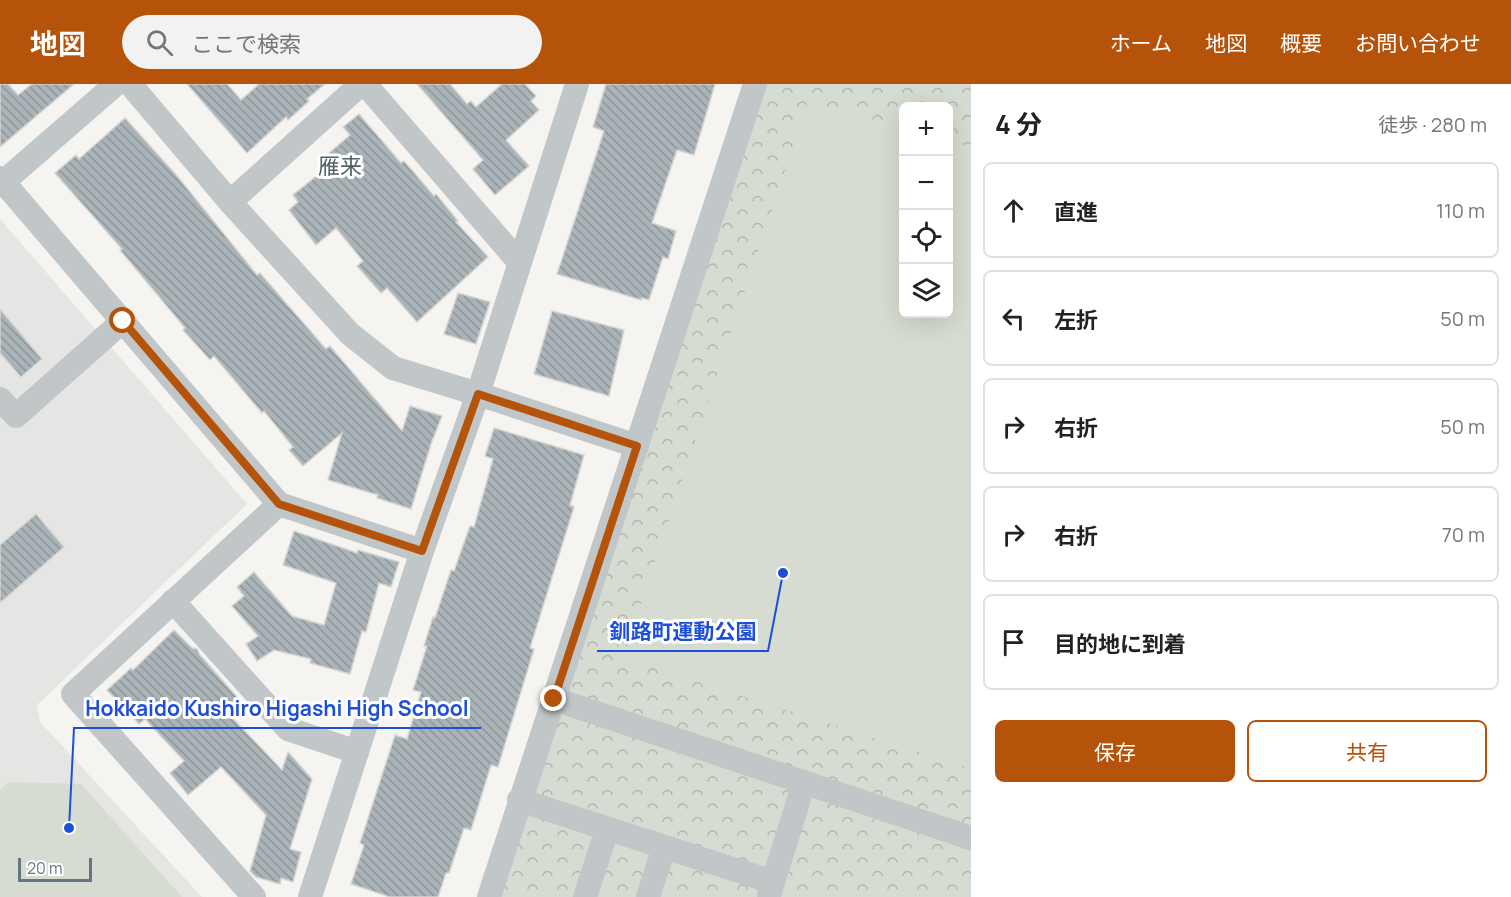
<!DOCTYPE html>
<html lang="ja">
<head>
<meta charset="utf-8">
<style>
	:root { --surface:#fff; --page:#f2f2f2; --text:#222; --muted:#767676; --line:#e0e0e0; --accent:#b45309 }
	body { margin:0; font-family:Manrope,"Noto Sans JP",sans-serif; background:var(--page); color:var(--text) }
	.controls { position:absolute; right:18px; top:18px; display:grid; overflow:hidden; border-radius:9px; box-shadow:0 6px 24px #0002 }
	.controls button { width:54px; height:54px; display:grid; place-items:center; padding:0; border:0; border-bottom:2px solid var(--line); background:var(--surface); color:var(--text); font:30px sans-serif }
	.scale { position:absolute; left:18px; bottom:15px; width:74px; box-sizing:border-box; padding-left:6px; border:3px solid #627783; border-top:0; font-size:16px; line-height:21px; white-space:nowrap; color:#627783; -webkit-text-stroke:4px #fff; paint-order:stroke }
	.stop { position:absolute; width:18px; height:18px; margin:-14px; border:4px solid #b45309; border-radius:50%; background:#fff }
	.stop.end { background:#b45309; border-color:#fff; box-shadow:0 2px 6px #0008 }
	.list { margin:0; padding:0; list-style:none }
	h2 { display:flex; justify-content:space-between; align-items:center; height:78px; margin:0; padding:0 24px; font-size:26px }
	h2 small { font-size:20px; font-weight:400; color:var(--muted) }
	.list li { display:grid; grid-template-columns:39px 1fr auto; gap:18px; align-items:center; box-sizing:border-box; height:96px; margin:0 12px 12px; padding:0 12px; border:2px solid var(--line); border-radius:9px }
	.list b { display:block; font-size:22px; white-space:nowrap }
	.list em { font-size:20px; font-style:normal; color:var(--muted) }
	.actions { display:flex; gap:12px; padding:18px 24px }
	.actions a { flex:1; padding:14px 0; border:2px solid var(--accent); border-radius:9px; text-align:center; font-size:21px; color:var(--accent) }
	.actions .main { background:var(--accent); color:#fff }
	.icon { flex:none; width:33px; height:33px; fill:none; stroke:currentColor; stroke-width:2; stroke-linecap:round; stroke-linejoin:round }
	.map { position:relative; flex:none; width:971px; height:813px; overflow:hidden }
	header { display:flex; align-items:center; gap:36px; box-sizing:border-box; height:84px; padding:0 30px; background:var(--accent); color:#fff }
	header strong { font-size:28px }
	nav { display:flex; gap:33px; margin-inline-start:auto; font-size:21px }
	.search { width:420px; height:54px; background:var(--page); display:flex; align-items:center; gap:15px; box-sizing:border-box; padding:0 21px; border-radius:33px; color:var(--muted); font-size:22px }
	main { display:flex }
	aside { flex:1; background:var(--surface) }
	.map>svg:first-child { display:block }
	.built { fill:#e5e6e3 }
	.park { fill:url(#park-crowns); fill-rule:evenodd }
	.pitch { fill:#d6dcd1 }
	.building { fill:url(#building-back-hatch); stroke:#d5d5d3; stroke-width:1.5 }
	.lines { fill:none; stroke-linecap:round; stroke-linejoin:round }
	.minor { stroke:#c1c6c8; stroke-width:24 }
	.route { stroke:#b45309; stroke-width:8 }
	.labels { text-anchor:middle; stroke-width:6; stroke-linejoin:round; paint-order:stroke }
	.quarter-label { font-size:22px; fill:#505f67; stroke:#fff }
	.leader { fill:none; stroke:#1d4ed8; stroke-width:2 }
	.callout-dot { fill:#1d4ed8; stroke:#fff; stroke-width:2 }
	.callout-label { font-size:21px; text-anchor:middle; font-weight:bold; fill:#1d4ed8; stroke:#fff; stroke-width:6; stroke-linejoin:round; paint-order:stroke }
</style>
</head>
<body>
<header>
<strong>地図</strong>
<div class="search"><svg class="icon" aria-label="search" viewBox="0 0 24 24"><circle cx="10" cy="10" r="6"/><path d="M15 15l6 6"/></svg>ここで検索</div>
<nav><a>ホーム</a><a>地図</a><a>概要</a><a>お問い合わせ</a></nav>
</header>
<main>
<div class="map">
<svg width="971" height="813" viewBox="0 0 971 813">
	<defs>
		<pattern id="park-crowns" width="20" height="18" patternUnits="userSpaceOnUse" patternTransform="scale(1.5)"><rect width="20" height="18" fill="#d6dcd1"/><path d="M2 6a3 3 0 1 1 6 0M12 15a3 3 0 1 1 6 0" fill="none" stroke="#b1b7af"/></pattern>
		<pattern id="building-back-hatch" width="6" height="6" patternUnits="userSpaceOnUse" patternTransform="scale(1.5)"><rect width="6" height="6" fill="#aab3b7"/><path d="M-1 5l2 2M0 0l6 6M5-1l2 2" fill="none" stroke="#8e969a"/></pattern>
	</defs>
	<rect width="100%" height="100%" fill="#f5f4f0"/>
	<path class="built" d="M 0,135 L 247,420 L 37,621 L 40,638 L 202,813 L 0,813 Z"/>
	<path class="park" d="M 755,0 L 971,0 L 971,813 L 489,813 ZM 904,22 L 948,22 L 948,230 L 904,230 Z"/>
	<g class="pitch">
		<path d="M 808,17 L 903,44 L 904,230 L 948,230 L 949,57 L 971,63 L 971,685 L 623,574 Z"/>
		<path d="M 9,698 L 81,700 L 182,813 L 0,813 L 0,706 Z"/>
	</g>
	<g class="building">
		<path d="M 0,0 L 8,0 L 18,11 L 32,0 L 74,0 L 0,63 Z"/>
		<path d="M 187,0 L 227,0 L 241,16 L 259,0 L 325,0 L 307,15 L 309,17 L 288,36 L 286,33 L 247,69 Z"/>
		<path d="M 417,0 L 450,0 L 467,20 L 471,17 L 476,23 L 502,0 L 525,0 L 536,12 L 531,17 L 539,26 L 506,56 L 529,82 L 495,111 L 473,85 L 483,76 Z"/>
		<path d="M 606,0 L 715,0 L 694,71 L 677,66 L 652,139 L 676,147 L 668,175 L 663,173 L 649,216 L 642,214 L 641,216 L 557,190 L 604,47 L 593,43 Z"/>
		<path d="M 359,30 L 401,79 L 404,77 L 434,112 L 436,110 L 458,137 L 456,138 L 488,173 L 417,238 L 387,204 L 381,209 L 357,182 L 363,177 L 336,144 L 316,161 L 289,126 L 298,118 L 293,111 L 325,85 L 319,78 L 350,51 L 343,43 Z"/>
		<path d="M 125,34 L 178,93 L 257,191 L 260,189 L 326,265 L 330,262 L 402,347 L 410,322 L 442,332 L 431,360 L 411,425 L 377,414 L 378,411 L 328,396 L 342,349 L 303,382 L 289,366 L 293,363 L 264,327 L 262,329 L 214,272 L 210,276 L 183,246 L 185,244 L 120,166 L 122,165 L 55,89 L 76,71 L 79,75 Z"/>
		<path d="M 458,209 L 490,218 L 476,260 L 444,250 Z"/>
		<path d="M 0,225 L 42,275 L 21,293 L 0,269 Z"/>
		<path d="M 552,227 L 624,246 L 609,312 L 534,290 Z"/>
		<path d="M 494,344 L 584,371 L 570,421 L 574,423 L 530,564 L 534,565 L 498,683 L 491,681 L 471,746 L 464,744 L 449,789 L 446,789 L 438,813 L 390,813 L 351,800 L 364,761 L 360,759 L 395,651 L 407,655 L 421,608 L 413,606 L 427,562 L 424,562 L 433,533 L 435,534 L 451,486 L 454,487 L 470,442 L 474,443 L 493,375 L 485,372 Z"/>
		<path d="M 36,430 L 64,463 L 0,519 L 0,461 Z"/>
		<path d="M 294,447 L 357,469 L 358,466 L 399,478 L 391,503 L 379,499 L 366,548 L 362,547 L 350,590 L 310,579 L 311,575 L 274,566 L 257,577 L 246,560 L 258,552 L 232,522 L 244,512 L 237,503 L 254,488 L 292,532 L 324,541 L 336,499 L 283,481 Z"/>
		<path d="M 174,546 L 192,564 L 197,565 L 200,571 L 238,614 L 225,626 L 282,686 L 288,668 L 312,695 L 290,765 L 301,768 L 293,798 L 281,794 L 280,800 L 256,793 L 250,787 L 266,731 L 221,683 L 188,711 L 170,689 L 184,677 L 145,635 L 139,640 L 107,606 L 131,584 L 133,586 Z"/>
	</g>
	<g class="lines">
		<g class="minor">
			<path d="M 130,0 L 230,118 L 350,250 L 393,284 L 478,310 L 637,362"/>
			<path d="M 365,0 L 519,178"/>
			<path d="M 0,94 L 279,420 L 422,467"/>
			<path d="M 0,101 L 116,0"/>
			<path d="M 230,118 L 361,0"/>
			<path d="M 0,315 L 16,332 L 123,237"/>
			<path d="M 173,517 L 288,645 L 357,668"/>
			<path d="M 554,615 L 971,754"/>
			<path d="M 519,716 L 773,798"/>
			<path d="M 769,811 L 804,699"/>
			<path d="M 254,813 L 73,610 L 279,420"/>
			<path d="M 310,813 L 422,467 L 478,310 L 577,0"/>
			<path d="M 489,813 L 755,0"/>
			<path d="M 585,813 L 607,746"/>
			<path d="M 648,813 L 664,764"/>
		</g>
	</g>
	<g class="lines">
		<path class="route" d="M 123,237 L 279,420 L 422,467 L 478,310 L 637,362 L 554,615"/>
	</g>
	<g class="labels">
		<g class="quarter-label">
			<text x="340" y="90">雁来</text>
		</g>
	</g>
	<path class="leader" d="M783 489L768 567H597M69 744L74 644H481"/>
	<g class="callout-dot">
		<circle cx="783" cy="489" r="6"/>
		<circle cx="69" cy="744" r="6"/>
	</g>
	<g class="callout-label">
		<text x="683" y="555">釧路町運動公園</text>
		<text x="277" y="632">Hokkaido Kushiro Higashi High School</text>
	</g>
</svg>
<div class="controls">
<button>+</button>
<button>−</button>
<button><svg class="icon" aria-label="locate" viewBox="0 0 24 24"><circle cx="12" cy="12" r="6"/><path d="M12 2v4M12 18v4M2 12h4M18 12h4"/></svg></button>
<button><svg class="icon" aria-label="layers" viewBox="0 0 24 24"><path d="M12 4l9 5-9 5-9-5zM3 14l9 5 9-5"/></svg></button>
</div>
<div class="scale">20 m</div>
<div class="stop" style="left:123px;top:237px"></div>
<div class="stop end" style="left:554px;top:615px"></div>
</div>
<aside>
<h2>4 分<small>徒歩 · 280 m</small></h2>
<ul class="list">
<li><svg class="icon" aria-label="ahead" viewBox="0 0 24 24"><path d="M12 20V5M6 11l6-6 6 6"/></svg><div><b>直進</b></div><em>110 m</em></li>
<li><svg class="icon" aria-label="left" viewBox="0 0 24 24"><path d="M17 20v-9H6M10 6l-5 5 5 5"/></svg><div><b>左折</b></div><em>50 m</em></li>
<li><svg class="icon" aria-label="right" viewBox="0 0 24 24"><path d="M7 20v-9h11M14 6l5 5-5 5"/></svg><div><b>右折</b></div><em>50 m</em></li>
<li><svg class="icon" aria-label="right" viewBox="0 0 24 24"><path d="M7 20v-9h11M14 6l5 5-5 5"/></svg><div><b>右折</b></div><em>70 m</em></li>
<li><svg class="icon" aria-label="arrive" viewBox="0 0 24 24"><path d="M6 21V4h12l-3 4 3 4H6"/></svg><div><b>目的地に到着</b></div></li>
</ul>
<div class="actions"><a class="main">保存</a><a>共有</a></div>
</aside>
</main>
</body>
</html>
